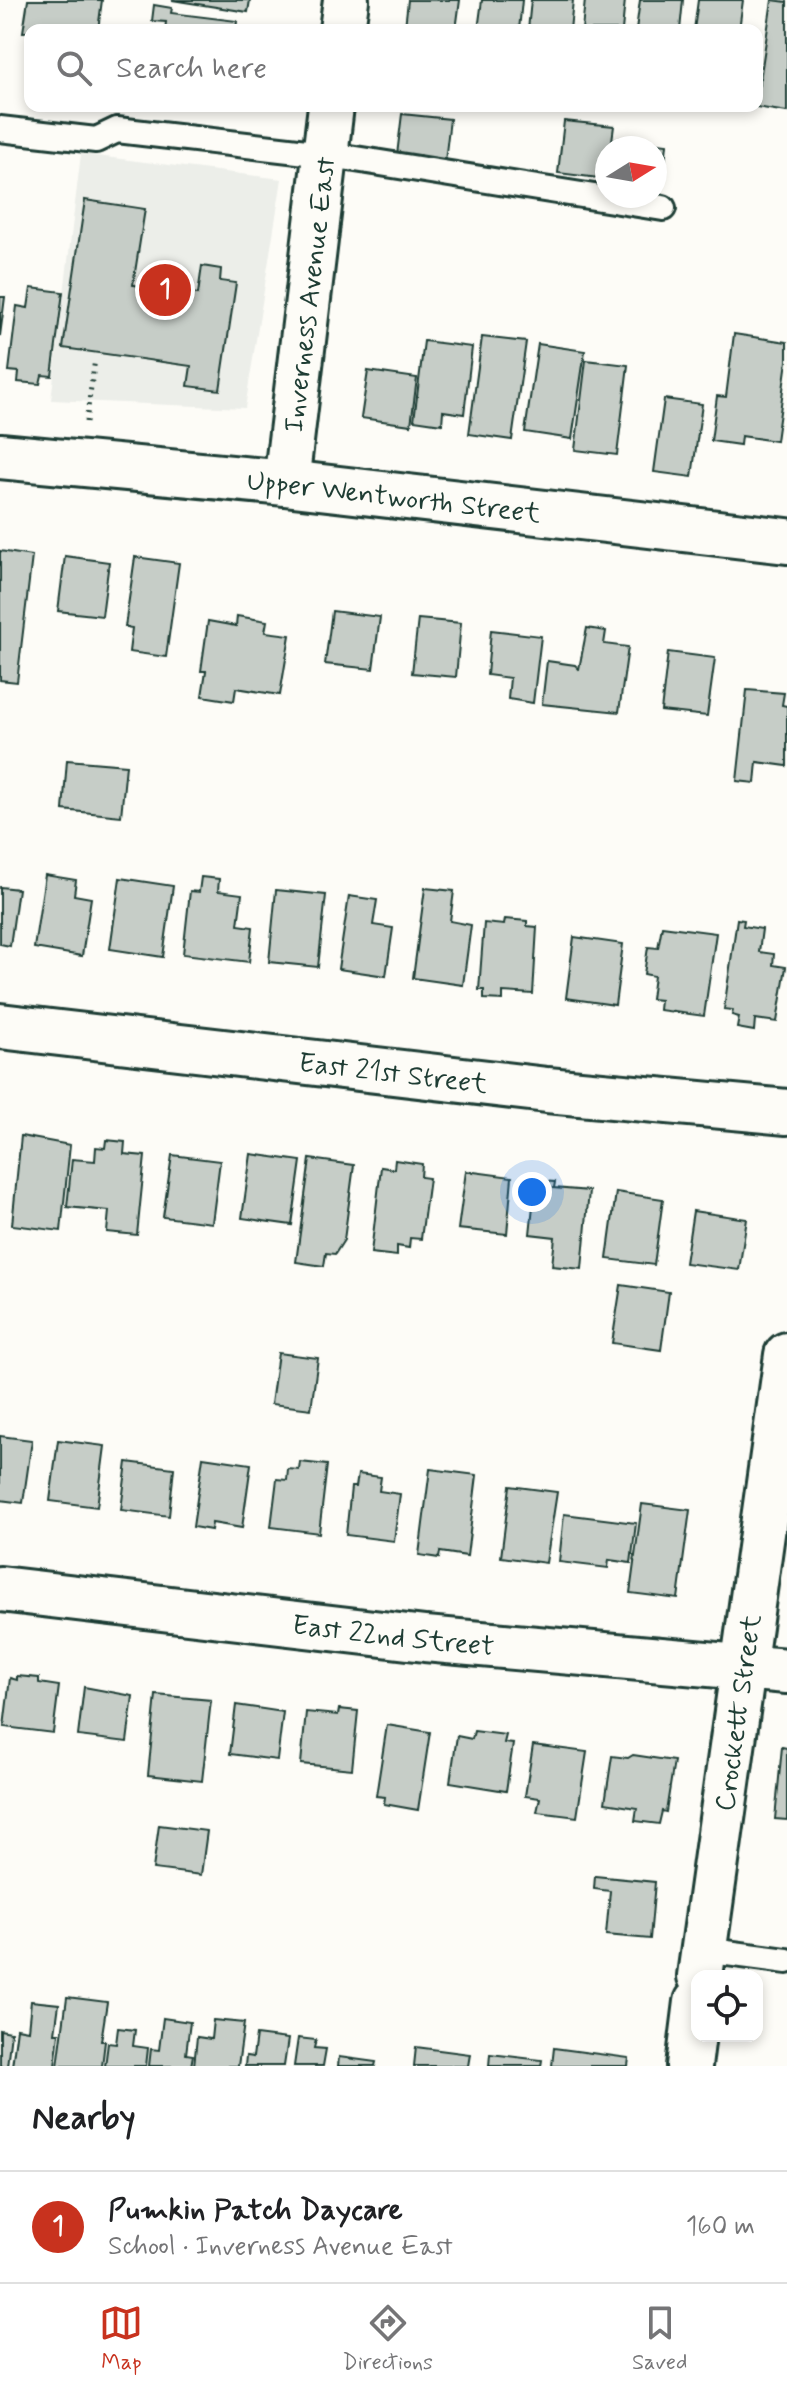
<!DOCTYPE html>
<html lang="en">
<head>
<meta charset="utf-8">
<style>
	:root { --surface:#fff; --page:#f6f6f6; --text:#202124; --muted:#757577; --line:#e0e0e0; --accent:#c8321e }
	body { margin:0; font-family:Mynerve,sans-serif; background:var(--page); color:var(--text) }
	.controls { position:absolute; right:24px; bottom:24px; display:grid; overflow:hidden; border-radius:16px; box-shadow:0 4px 12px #0003 }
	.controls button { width:72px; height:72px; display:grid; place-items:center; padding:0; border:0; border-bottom:2px solid var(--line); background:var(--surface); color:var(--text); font:40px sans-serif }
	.compass { position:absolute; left:595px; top:136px; width:72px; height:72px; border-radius:50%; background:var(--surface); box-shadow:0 4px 12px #0003; rotate:79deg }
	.you { position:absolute; left:532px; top:1192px; width:28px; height:28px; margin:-20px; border:6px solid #fff; border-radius:50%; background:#1a73e8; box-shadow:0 0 0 12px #1a73e833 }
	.badge { display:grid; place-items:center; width:52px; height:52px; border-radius:50%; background:var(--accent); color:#fff; font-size:26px; font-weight:700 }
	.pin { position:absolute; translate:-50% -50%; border:4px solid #fff; box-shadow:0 2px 8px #0006 }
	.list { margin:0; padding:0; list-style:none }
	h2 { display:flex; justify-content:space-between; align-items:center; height:104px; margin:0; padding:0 32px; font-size:34px }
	h2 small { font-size:26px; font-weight:400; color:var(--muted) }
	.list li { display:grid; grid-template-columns:52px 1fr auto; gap:24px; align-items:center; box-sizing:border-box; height:112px; padding:0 32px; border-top:2px solid var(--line) }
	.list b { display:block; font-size:30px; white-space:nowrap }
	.list p { margin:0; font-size:26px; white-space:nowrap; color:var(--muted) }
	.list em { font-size:26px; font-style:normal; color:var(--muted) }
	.icon { flex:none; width:44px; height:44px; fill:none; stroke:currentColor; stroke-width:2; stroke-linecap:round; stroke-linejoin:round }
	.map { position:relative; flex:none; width:787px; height:2066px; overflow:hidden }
	.search { position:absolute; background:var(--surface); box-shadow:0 4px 12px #0003; left:24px; right:24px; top:24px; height:88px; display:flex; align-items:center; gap:20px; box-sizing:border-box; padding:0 28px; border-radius:16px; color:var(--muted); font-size:30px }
	.sheet { height:216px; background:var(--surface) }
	nav { display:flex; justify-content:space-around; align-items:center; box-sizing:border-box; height:112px; border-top:2px solid var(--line); background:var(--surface); font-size:22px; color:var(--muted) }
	nav a { display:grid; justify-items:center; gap:4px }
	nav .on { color:var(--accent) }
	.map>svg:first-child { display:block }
	.built { fill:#eceee9 }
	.building { fill:#c6cdc7; stroke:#1f3d34; stroke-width:2 }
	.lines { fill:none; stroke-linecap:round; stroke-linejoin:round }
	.service-casing { stroke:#1f3d34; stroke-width:30 }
	.minor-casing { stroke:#1f3d34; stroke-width:50 }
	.tertiary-casing { stroke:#1f3d34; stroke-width:50 }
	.secondary-casing { stroke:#1f3d34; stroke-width:50 }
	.path { stroke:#1f3d34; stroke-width:5; stroke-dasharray:2 6; stroke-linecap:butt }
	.service { stroke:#fdfcf7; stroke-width:24 }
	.minor { stroke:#fdfcf7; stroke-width:44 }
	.tertiary { stroke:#fdfcf7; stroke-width:44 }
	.secondary { stroke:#fdfcf7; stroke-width:44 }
	.labels { text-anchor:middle; stroke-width:7; stroke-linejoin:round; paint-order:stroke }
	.street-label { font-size:28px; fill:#1f3d34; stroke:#fdfcf7 }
</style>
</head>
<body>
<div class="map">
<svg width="787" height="2066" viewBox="0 0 787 2066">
	<rect width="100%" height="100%" fill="#fdfcf7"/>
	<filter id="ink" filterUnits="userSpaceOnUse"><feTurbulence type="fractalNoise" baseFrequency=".0125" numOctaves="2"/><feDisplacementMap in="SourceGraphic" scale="16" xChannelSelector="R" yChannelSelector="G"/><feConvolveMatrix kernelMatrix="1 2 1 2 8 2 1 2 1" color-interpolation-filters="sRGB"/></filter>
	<g filter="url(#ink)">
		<path class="built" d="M 81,154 L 282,179 L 245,408 L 51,400 Z"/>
		<g class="building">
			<path d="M 28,0 L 102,0 L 98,30 L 23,32 Z"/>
			<path d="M 172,0 L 250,0 L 248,12 Z"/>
			<path d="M 408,0 L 460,0 L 456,30 L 405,27 Z"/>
			<path d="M 482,0 L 522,0 L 519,30 L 478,30 Z"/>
			<path d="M 531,0 L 573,0 L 570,30 L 528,30 Z"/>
			<path d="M 585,0 L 625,0 L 622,30 L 582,30 Z"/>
			<path d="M 640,0 L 683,0 L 680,30 L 636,30 Z"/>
			<path d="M 698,0 L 743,0 L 739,30 L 694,30 Z"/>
			<path d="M 772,0 L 787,2 L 787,112 L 756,107 Z"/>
			<path d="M 154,5 L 172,8 L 171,13 L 237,21 L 236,30 L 165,30 L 166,22 L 152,21 Z"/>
			<path d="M 402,114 L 450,119 L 445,161 L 397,155 Z"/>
			<path d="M 564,121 L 614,126 L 611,148 L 607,148 L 607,179 L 558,173 Z"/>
			<path d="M 619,138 L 667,144 L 663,183 L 655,182 L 655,148 L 618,148 Z"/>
			<path d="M 85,200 L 145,209 L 133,285 L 198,294 L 202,266 L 221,269 L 220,281 L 236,283 L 220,390 L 188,386 L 191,366 L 63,348 Z"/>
			<path d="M 31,288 L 63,292 L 52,376 L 42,375 L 40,384 L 18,382 L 19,372 L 9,371 L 17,306 L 28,308 Z"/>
			<path d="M 0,297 L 5,297 L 0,336 Z"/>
			<path d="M 734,334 L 787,342 L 787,361 L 776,441 L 741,436 L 740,445 L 711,441 L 717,396 L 726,397 Z"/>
			<path d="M 482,337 L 526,342 L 512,440 L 469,434 Z"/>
			<path d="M 424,341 L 472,347 L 464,414 L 443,411 L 442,424 L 414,420 Z"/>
			<path d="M 538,344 L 585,351 L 572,439 L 525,432 Z"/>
			<path d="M 586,360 L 628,365 L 617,455 L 575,450 Z"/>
			<path d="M 368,371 L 417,378 L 411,425 L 361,418 Z"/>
			<path d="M 664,399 L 702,404 L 692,477 L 654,472 Z"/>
			<path d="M 0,551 L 32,556 L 17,682 L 0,680 Z"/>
			<path d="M 65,556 L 109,562 L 102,616 L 58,611 Z"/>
			<path d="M 135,557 L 179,563 L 166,657 L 129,652 L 132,628 L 125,627 Z"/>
			<path d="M 332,611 L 380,617 L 373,669 L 325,664 Z"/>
			<path d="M 237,616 L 267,621 L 265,632 L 290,635 L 280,695 L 236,688 L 234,701 L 202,696 L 206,671 L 201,671 L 208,621 L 236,626 Z"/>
			<path d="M 418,619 L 461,623 L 456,677 L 412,673 Z"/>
			<path d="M 587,628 L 606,631 L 604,644 L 628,647 L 619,712 L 542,704 L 547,661 L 575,665 L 579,669 Z"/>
			<path d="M 491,630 L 541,636 L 533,703 L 508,699 L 510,678 L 487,675 Z"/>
			<path d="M 668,652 L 715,658 L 707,716 L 661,711 Z"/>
			<path d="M 747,690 L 784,693 L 782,705 L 787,706 L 787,766 L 757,762 L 755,783 L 737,781 Z"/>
			<path d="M 67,760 L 126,765 L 121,816 L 63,810 Z"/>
			<path d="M 45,875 L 76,880 L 74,895 L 91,898 L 82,956 L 34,948 Z"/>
			<path d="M 201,877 L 219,879 L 218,891 L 242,894 L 238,925 L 253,927 L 249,962 L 183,954 L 190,891 L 199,892 Z"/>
			<path d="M 120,878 L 173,886 L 163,957 L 110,949 Z"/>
			<path d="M 0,887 L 18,889 L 10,946 L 0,944 Z"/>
			<path d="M 425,888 L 454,891 L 450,921 L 471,925 L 463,985 L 413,978 Z"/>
			<path d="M 276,890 L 326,895 L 318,967 L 269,962 Z"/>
			<path d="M 349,896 L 377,900 L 373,925 L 393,928 L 386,976 L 338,969 Z"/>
			<path d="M 505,919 L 527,921 L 527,926 L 537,927 L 533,994 L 503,992 L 503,1000 L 484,999 L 484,990 L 479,990 L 484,923 L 504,925 Z"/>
			<path d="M 737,919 L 744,920 L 743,926 L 762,929 L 759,952 L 774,954 L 773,965 L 786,967 L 777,1022 L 755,1019 L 754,1031 L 737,1028 L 739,1017 L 732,1015 L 733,1010 L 724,1009 Z"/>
			<path d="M 662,926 L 716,933 L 704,1016 L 659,1010 L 660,1000 L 651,999 L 654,976 L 644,974 L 648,947 L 658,948 Z"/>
			<path d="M 574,937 L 623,944 L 615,1005 L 566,998 Z"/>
			<path d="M 21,1136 L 70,1145 L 61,1231 L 12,1225 Z"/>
			<path d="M 106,1140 L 125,1142 L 124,1154 L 145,1156 L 137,1235 L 107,1232 L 109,1211 L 67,1207 L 72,1159 L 95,1161 L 96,1147 L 105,1148 Z"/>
			<path d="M 251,1154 L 301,1161 L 292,1225 L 242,1218 Z"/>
			<path d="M 172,1155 L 220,1161 L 212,1223 L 163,1217 Z"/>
			<path d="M 310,1159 L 354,1165 L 344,1240 L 335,1254 L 326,1253 L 324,1266 L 296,1262 Z"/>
			<path d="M 395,1160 L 422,1164 L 421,1177 L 429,1178 L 421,1239 L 410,1238 L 409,1248 L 397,1246 L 397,1256 L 371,1253 L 381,1167 L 394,1169 Z"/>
			<path d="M 466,1171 L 512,1177 L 507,1234 L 458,1229 Z"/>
			<path d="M 541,1181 L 555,1182 L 554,1188 L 589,1191 L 582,1269 L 552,1266 L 555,1237 L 530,1234 L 535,1187 L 540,1188 Z"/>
			<path d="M 616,1192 L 663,1199 L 654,1265 L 607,1259 Z"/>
			<path d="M 693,1211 L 747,1219 L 739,1270 L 685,1263 Z"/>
			<path d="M 621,1285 L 669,1292 L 661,1350 L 612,1343 Z"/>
			<path d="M 278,1353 L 318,1358 L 311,1409 L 271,1404 Z"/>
			<path d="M 0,1436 L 32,1440 L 23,1503 L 0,1500 Z"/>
			<path d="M 58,1440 L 105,1446 L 97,1507 L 50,1501 Z"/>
			<path d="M 203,1457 L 251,1464 L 242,1528 L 212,1523 L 211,1530 L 193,1527 Z"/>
			<path d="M 127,1462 L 174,1468 L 169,1516 L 121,1510 Z"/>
			<path d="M 300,1462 L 327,1465 L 319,1533 L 271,1527 L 277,1479 L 287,1480 L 288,1469 L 299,1470 Z"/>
			<path d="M 430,1469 L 477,1475 L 467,1556 L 440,1552 L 439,1558 L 419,1555 Z"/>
			<path d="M 358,1474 L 381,1477 L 379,1491 L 400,1494 L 394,1541 L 346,1535 L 351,1487 L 356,1487 Z"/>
			<path d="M 510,1486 L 557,1492 L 546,1563 L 501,1557 Z"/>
			<path d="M 642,1504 L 690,1510 L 678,1599 L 630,1593 Z"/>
			<path d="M 564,1514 L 636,1523 L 631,1563 L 609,1560 L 608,1568 L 559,1562 Z"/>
			<path d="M 17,1676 L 39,1678 L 39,1683 L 59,1686 L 53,1733 L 4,1727 L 10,1678 L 17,1680 Z"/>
			<path d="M 84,1687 L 133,1696 L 127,1742 L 78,1736 Z"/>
			<path d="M 156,1695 L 211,1700 L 202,1781 L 148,1775 Z"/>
			<path d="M 236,1705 L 283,1712 L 277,1760 L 230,1754 Z"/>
			<path d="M 339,1709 L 358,1711 L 352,1769 L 301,1764 L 306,1712 L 338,1715 Z"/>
			<path d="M 387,1725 L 430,1732 L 418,1810 L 384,1804 L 385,1797 L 376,1796 Z"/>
			<path d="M 474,1731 L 506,1735 L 504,1743 L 513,1744 L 506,1791 L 450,1782 L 457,1736 L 472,1739 Z"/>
			<path d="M 533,1745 L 587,1752 L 577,1817 L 537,1812 L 540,1798 L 525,1796 Z"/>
			<path d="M 782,1747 L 787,1748 L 787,1820 L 775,1819 Z"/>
			<path d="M 633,1755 L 674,1761 L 666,1812 L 662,1811 L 659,1824 L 635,1821 L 637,1808 L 605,1803 L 612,1756 L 628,1758 Z"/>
			<path d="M 159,1825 L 207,1831 L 201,1875 L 153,1869 Z"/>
			<path d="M 595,1876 L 655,1882 L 650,1939 L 606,1935 L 610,1891 L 594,1889 Z"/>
			<path d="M 67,1997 L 107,2002 L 101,2041 L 105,2041 L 102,2066 L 58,2066 Z"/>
			<path d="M 31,2001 L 59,2004 L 55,2033 L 59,2033 L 55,2066 L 12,2066 L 17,2028 L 28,2030 Z"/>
			<path d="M 163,2018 L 190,2022 L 186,2054 L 193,2055 L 191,2066 L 149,2066 L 151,2049 L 159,2050 Z"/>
			<path d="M 213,2020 L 244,2023 L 238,2066 L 194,2066 L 197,2037 L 211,2039 Z"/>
			<path d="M 118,2028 L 135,2030 L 133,2046 L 148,2048 L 146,2066 L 105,2066 L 108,2043 L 116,2044 Z"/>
			<path d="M 0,2030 L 11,2032 L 7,2066 L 0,2066 Z"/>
			<path d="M 256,2035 L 288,2039 L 284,2066 L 245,2066 L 246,2056 L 253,2057 Z"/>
			<path d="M 298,2038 L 316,2040 L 314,2048 L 326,2049 L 323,2066 L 294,2066 Z"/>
			<path d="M 416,2047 L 470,2054 L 468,2066 L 414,2066 Z"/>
			<path d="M 554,2048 L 629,2058 L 628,2066 L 552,2066 Z"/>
			<path d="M 490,2054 L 542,2060 L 541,2066 L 489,2066 Z"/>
			<path d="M 339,2057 L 376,2062 L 375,2066 L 338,2066 Z"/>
		</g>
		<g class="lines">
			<g class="service-casing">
				<g id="service">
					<path d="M 0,129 L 96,140 L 117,130 L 324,154 L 663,208"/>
					<path d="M 704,1950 L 787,1961"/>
				</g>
			</g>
			<g class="minor-casing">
				<g id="minor">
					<path d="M 342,30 L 346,0"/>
					<path id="s1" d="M 286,483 L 331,106"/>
					<path id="s2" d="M 0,1026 L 547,1090 L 787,1112"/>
					<path id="s3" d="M 0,1589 L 425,1639 L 787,1671"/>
				</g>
			</g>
			<g class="tertiary-casing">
				<g id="tertiary">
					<path id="s4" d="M 700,1976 L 787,1355"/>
					<path d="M 689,2066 L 697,2002"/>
				</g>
			</g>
			<g class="secondary-casing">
				<g id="secondary">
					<path id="s5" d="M 0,456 L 286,483 L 787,541"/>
				</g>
			</g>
			<path class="path" d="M 86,422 L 95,359"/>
			<use href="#service" class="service"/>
			<use href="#minor" class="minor"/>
			<use href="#tertiary" class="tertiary"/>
			<use href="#secondary" class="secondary"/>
		</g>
	</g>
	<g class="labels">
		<g class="street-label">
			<text dy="10" stroke="none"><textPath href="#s1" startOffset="190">Inverness Avenue East</textPath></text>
			<text dy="10" stroke="none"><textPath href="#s5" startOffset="396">Upper Wentworth Street</textPath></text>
			<text dy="10" stroke="none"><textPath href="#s2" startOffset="396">East 21st Street</textPath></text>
			<text dy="10" stroke="none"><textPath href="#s3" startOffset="396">East 22nd Street</textPath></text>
			<text dy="10" stroke="none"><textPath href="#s4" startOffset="266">Crockett Street</textPath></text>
		</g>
	</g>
</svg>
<div class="controls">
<button><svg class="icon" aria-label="locate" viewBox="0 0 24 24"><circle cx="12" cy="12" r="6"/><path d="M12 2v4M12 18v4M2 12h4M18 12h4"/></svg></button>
</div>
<svg class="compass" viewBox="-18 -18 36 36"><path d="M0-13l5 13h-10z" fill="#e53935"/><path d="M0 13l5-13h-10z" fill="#757577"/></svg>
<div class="you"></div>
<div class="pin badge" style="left:165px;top:290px">1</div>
<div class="search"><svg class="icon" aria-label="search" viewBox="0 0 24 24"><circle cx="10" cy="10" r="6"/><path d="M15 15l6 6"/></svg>Search here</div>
</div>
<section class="sheet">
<h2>Nearby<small></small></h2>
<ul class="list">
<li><span class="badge">1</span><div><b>Pumkin Patch Daycare</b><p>School · Inverness Avenue East</p></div><em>160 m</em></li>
</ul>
</section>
<nav>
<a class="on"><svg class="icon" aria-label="map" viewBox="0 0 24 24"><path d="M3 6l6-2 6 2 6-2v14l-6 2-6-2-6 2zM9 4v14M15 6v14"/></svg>Map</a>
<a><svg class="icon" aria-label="directions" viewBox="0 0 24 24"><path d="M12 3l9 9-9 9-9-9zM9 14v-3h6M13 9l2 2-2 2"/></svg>Directions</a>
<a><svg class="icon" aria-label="saved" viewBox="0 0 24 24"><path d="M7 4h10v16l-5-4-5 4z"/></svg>Saved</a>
</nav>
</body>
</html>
